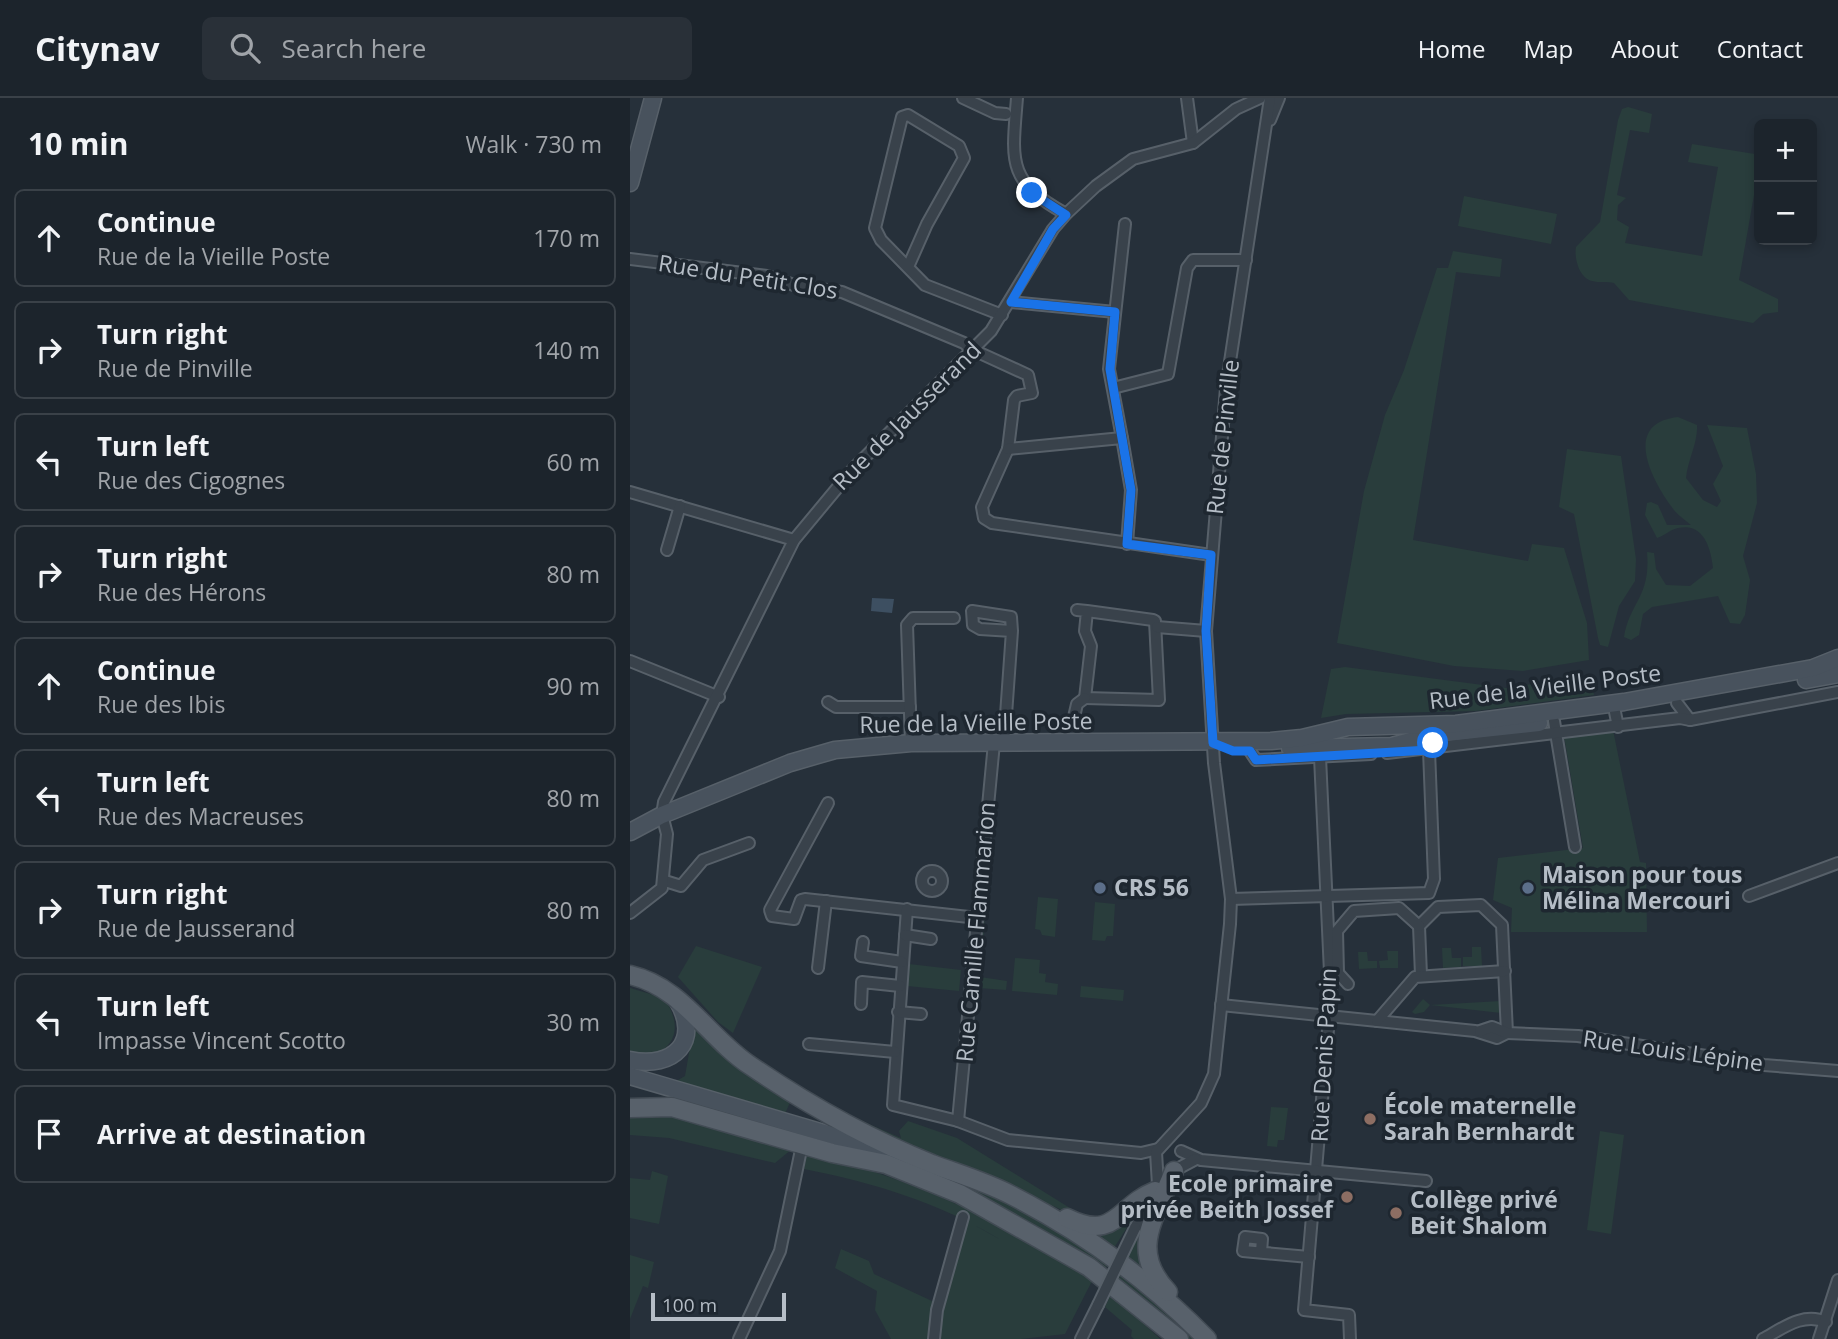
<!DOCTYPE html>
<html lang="en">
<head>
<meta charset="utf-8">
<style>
	:root { --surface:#1c242c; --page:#293038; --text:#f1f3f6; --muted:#a0a4a9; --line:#3a4148 }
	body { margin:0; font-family:"Open Sans",sans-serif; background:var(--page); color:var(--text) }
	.controls { position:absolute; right:21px; top:21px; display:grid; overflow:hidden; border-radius:10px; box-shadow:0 4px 10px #0003 }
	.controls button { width:63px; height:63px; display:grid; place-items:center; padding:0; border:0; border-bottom:2px solid var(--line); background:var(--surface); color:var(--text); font:35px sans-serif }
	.scale { position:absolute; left:21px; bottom:18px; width:135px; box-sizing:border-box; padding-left:7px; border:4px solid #b5bdc6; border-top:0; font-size:19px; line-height:24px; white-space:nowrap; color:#b5bdc6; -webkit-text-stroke:5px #1e2730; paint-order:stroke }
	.stop { position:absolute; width:21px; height:21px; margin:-16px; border:5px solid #1a73e8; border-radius:50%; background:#fff }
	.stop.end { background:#1a73e8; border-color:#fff; box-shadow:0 2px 7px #0008 }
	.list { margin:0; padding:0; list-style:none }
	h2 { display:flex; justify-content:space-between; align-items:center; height:91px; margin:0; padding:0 28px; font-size:30px }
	h2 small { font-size:23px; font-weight:400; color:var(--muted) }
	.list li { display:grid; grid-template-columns:46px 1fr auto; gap:21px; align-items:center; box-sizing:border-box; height:98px; margin:0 14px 14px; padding:0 14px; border:2px solid var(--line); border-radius:10px }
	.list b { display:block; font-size:26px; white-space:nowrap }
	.list p { margin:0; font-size:23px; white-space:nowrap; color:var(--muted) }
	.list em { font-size:23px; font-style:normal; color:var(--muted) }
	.icon { flex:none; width:38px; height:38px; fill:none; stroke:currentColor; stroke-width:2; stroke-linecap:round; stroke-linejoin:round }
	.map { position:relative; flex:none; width:1208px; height:1241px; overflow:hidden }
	header { display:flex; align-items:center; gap:42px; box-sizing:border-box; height:98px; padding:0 35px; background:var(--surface); border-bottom:2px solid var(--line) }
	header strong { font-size:33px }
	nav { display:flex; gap:38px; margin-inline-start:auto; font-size:24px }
	.search { width:490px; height:63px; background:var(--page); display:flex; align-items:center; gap:18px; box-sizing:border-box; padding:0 24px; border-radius:10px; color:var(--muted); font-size:26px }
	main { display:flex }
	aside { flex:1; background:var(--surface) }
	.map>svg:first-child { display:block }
	.green { fill:#293d3c }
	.water { fill:#3d4f61 }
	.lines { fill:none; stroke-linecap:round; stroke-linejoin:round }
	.street-casing { stroke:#576069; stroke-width:14 }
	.secondary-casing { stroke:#576069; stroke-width:19 }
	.primary-casing { stroke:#424b54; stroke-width:21 }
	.street { stroke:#39424b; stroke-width:10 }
	.secondary { stroke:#48525d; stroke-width:16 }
	.primary { stroke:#58616b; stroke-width:18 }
	.street-bridge-casing { stroke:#576069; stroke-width:14; stroke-linecap:butt }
	.street-bridge { stroke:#39424b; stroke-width:10 }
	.route { stroke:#1a73e8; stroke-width:9 }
	.service-dot { fill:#5c6f8a; stroke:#1e2730; stroke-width:2.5 }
	.education-dot { fill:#8d6e63; stroke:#1e2730; stroke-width:2.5 }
	.labels { text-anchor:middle; stroke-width:7; stroke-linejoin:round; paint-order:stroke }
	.street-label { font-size:23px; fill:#b5bdc6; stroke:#1e2730 }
	.poi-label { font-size:23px; font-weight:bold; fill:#b5bdc6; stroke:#1e2730; text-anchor:start }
</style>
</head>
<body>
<header>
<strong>Citynav</strong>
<div class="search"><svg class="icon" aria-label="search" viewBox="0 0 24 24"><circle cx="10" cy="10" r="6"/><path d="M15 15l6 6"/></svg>Search here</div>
<nav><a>Home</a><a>Map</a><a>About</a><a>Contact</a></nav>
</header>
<main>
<aside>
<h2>10 min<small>Walk · 730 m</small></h2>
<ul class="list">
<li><svg class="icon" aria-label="ahead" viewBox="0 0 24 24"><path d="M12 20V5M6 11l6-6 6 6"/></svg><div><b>Continue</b><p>Rue de la Vieille Poste</p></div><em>170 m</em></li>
<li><svg class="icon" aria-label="right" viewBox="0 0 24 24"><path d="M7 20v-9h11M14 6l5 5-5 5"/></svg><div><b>Turn right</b><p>Rue de Pinville</p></div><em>140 m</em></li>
<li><svg class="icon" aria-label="left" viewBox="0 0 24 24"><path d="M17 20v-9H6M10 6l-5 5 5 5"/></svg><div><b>Turn left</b><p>Rue des Cigognes</p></div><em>60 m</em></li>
<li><svg class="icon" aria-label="right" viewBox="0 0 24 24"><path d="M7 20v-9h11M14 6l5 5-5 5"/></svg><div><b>Turn right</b><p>Rue des Hérons</p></div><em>80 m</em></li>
<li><svg class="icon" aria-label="ahead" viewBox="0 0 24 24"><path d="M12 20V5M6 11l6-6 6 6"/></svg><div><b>Continue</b><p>Rue des Ibis</p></div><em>90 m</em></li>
<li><svg class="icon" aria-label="left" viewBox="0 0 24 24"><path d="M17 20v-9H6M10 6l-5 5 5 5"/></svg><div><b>Turn left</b><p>Rue des Macreuses</p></div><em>80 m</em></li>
<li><svg class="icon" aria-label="right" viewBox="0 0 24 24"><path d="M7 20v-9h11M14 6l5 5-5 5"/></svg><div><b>Turn right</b><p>Rue de Jausserand</p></div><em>80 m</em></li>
<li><svg class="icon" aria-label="left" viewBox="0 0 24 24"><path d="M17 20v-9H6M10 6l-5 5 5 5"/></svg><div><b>Turn left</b><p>Impasse Vincent Scotto</p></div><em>30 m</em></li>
<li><svg class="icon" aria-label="arrive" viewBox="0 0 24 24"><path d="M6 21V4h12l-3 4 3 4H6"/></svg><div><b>Arrive at destination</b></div></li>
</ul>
</aside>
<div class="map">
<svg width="1208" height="1241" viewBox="0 0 1208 1241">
	<rect width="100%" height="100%" fill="#26303a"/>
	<g class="green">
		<path d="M 998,9 L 1022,16 L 1019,35 L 1000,32 L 987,97 L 996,100 L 988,107 L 987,122 L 999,129 L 995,145 L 1072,158 L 1088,69 L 1058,64 L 1062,46 L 1125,56 L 1129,69 L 1109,182 L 1148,201 L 1148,214 L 1133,216 L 1123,225 L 999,202 L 984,185 C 977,183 969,185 962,183 C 949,180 944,160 946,149 L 970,124 L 988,22 L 992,11 Z"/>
		<path d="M 834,98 L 927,116 L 921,146 L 828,128 Z"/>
		<path d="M 823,153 L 872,161 L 870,179 L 826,174 L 783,442 L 898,463 L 902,446 L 934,450 L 957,525 L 959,562 L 893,573 L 824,568 L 707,545 L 734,393 L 755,317 L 774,272 L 807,170 L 818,170 Z"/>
		<path d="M 1048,319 L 1067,327 C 1068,345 1058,361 1056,380 L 1073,402 L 1087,409 L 1091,403 L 1083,386 L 1093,368 L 1077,327 L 1117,330 L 1126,376 L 1127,405 L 1113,458 L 1120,482 L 1115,517 L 1110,526 L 1100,525 L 1088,498 L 1022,509 L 1013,516 L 1009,537 L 1001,542 L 994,539 C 999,505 1021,499 1017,454 L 1024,455 L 1026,471 L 1036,487 L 1060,488 L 1083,470 C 1081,451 1074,424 1048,430 C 1041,431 1034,438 1027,440 L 1015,417 L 1017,405 L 1021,404 L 1028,407 L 1037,427 L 1061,427 C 1054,421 1046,416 1041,408 C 1020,379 993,325 1048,319 Z"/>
		<path d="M 937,351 L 991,358 L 1006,461 L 1005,483 L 989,508 L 978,549 L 970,547 L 968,540 L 944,416 L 929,409 Z"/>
		<path d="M 715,569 L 876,590 L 961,577 L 964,597 L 846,613 L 716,616 L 691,620 L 701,571 Z"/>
		<path d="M 983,632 L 1010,764 L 1016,765 L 1017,834 L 881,834 L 882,810 L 863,802 L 868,760 L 953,750 L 934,638 Z"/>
		<path d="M 408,799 L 428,801 L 425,839 L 412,837 L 410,832 L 405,831 Z"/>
		<path d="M 465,804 L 485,806 L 483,838 L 477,838 L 475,843 L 462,842 Z"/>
		<path d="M 355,823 L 350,879 L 377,883 L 376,892 L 349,890 L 347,910 L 344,910 L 352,826 Z"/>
		<path d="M 66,848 L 132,869 L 103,935 L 88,924 L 48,879 Z"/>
		<path d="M 842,849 L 851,849 L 852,868 L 833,868 L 833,859 L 842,859 Z"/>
		<path d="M 812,850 L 821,850 L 822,860 L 831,860 L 831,869 L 813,870 Z"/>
		<path d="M 757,853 L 768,853 L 768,870 L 750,870 L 749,863 L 758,862 Z"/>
		<path d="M 728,854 L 737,854 L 738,863 L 747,863 L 747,870 L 729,871 Z"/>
		<path d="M 385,860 L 410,862 L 409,875 L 416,876 L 415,884 L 428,886 L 427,897 L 382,893 Z"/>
		<path d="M 279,866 L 331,872 L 329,893 L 277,888 Z"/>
		<path d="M 451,888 L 494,892 L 493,903 L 450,899 Z"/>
		<path d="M 0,890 L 34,900 C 49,922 51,945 23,958 L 0,955 Z"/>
		<path d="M 793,901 L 800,907 L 871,903 L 871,915 L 800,907 L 794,914 L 785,916 L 782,914 Z"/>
		<path d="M 57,911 C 91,954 113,974 161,1002 L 154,1018 L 43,985 L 55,978 L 62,938 Z"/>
		<path d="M 641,1009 L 658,1010 L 654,1042 L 648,1042 L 647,1049 L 637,1048 Z"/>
		<path d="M 20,1014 L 71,1022 L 162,1051 L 145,1065 L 39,1040 L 0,1037 L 0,1019 Z"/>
		<path d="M 217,1019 L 230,1022 L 271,1040 L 269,1033 L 278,1023 L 327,1040 L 456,1120 L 448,1119 L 318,1062 L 272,1047 Z"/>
		<path d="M 970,1033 L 994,1037 L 981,1136 L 957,1132 Z"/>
		<path d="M 181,1055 C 284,1082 375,1123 462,1183 L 435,1236 L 391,1241 L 307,1241 L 309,1213 L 335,1122 L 371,1142 C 310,1105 245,1085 174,1071 L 177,1057 Z"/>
		<path d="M 274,1063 L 361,1094 L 405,1115 L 479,1164 L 474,1173 L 273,1066 Z"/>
		<path d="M 22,1073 L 38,1078 L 29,1126 L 0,1120 L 0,1080 L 20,1082 Z"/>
		<path d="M 524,1103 L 522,1183 L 496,1163 Z"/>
		<path d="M 510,1109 L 482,1153 L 459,1132 Z"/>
		<path d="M 211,1151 L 239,1163 L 244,1176 L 302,1203 L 301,1241 L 261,1241 L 245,1212 L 247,1193 L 205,1170 Z"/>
		<path d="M 0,1157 L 24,1164 L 18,1190 L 13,1188 L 0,1221 Z"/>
		<path d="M 492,1172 L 570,1241 L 558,1241 L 488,1183 Z"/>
		<path d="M 481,1196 L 526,1237 L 530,1241 L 504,1241 L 501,1238 L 502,1232 L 475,1209 Z"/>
	</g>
	<path class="water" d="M 242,500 L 264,501 L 262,515 L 241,513 Z"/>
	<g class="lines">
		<g class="street-casing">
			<g id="street">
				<path d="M 333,0 L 365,15 L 376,16"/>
				<path d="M 387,0 C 382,63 376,83 436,116"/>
				<path d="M 557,0 L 563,45"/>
				<path d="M 640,22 L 649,0"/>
				<path d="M 0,161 L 137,178 L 167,188 L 212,194 L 334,245 L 341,251 L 398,277 L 402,295 L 387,298 L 384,302 L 378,351 L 352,409 L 354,420 L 362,425 L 581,457"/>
				<path d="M 278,169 L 297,126 L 334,60 L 329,48 L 278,17 L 272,19 L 245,130 L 251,142 L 295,187 L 372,217"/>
				<path d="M 381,204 L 485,214"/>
				<path d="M 483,290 L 538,276 L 557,170 L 563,162 L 616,162"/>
				<path d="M 492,340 L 479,271 L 495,126"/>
				<path d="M 378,351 L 492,340 L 501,392 L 497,446"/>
				<path d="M 0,394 L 164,442"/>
				<path d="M 37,452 L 50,408"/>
				<path d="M 447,512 L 457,513 L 523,522 L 525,523 L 529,602 L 455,600 L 461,548 L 455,533 L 457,513"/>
				<path d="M 527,529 L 576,533"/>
				<path d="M 0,563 L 89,599"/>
				<path d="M 198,604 L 206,609 L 280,609"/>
				<path d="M 1047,605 L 1060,622"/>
				<path d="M 985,614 L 988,629"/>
				<path d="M 444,619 L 447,606 L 455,600"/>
				<path d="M 924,623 L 945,749"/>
				<path d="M 281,645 L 277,527 L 283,520 L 324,520"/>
				<path d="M 374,645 L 382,533 L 381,519 L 342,513 L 343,527 L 350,531 L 382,533"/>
				<path d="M 620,653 L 626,662 L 741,656"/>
				<path d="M 757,655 L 1050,620 L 1060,622 L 1208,594"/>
				<path d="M 690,659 L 701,896 L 674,1212 L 719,1217 L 720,1241"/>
				<path d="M 198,705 L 140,812 L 142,818 L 164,821 L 171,802 L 175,801 L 348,820"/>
				<circle cx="302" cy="783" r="10"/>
				<path d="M 35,783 L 51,788 L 73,762 L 119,745"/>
				<path d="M 1119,798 L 1208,765"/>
				<path d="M 601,801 L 799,795 L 804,781 L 799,652"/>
				<path d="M 277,811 L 263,1007 L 328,1023 L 378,1042 L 511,1055 L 528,1051"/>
				<path d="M 0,815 L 32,790 L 37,736 L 32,717 L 34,704 L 164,442 L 223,371 L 361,233 L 423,131 L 436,116 L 466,88 L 503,61 L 563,45 L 606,11 L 630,0"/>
				<path d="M 789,828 L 808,809 L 851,807 L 872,827 L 877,935"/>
				<path d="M 789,828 L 791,877"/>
				<path d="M 275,837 L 301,841"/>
				<path d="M 233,844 L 231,858 L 272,864"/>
				<path d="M 188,870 L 196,803"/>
				<path d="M 718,886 L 708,875 L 707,833 L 724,813 L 769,810 L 789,828"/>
				<path d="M 231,906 L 232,884 L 270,888"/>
				<path d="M 591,907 L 845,933 L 867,940 L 877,935"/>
				<path d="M 268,914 L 291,916"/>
				<path d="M 747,923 L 785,879 L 875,873"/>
				<path d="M 850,933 L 862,929 L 877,935 L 948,938 L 1134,967 L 1208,973"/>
				<path d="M 179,946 L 265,954"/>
				<path d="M 328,1023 L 364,645"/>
				<path d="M 551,1053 L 571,1062 L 796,1083"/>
				<path d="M 549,1070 L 566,1061"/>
				<path d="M 528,1087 L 526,1054 L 571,1005 L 584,976 L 600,826 L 601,801 L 584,665 L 576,533 L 596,290 L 640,0"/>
				<path d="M 505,1130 L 523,1096"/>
				<path d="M 631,1154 L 632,1141 L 615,1139 L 613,1153 L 679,1159"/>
				<path d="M 109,1241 L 150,1153 L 172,1047"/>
				<path d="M 304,1241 L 307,1212 L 333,1119"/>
				<path d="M 451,1241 L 468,1207"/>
				<path d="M 1133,1241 C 1153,1230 1173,1214 1196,1224"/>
				<path d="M 1189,1241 L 1208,1182"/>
			</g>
		</g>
		<g class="secondary-casing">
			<g id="secondary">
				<path d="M 0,85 L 23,0"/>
				<path d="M 1176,582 L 1208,576"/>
				<path d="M 660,650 L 762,648 L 807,636 L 909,625"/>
				<path d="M 0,734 L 32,717 L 160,665 L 205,652 L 281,645 L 641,643 L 672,640 L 718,629 L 826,626 L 994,604 L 1183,570 L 1208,560"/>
				<path d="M 0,962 C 44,971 72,943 47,902"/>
				<path d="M 0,978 L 265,1056"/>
			</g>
		</g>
		<g class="primary-casing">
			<g id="primary">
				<path d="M 0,877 C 53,889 78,940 121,968 C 177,1006 239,1041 302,1066 C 329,1076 356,1084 381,1097 C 453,1134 520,1183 577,1241"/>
				<path d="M 0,1010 L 42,1009 L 202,1055 L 256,1066 L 330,1096 L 459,1169 L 549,1241"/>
				<path d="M 437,1120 C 486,1144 487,1108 525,1093"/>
				<path d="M 538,1194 C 497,1151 527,1118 544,1073"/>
			</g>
		</g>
		<use href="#street" class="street"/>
		<use href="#secondary" class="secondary"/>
		<use href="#primary" class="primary"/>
		<g class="street-bridge-casing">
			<path id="street-bridge" d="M 468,1207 L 505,1130"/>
		</g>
		<use href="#street-bridge" class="street-bridge"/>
	</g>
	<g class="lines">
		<path class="route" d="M 402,95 L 436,117 L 423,131 L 381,204 L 485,214 L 480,271 L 501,392 L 497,446 L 581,457 L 576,533 L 583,645 L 603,653 L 620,653 L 626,662 L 799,652 L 803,645"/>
	</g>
	<g class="service-dot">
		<circle cx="470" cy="790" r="7"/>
		<circle cx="898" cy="790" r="7"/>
	</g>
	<g class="education-dot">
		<circle cx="740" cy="1021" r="7"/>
		<circle cx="717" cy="1099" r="7"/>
		<circle cx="766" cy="1115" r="7"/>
	</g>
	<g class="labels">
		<g class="street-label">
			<text transform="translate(118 179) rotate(9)" y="8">Rue du Petit Clos</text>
			<text transform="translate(277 318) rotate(-45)" y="8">Rue de Jausserand</text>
			<text transform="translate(593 339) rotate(-84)" y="8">Rue de Pinville</text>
			<text transform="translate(915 589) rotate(-7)" y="8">Rue de la Vieille Poste</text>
			<text transform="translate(346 625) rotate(-1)" y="8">Rue de la Vieille Poste</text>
			<text transform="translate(346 834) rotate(-85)" y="8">Rue Camille Flammarion</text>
			<text transform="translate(1043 953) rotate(8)" y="8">Rue Louis Lépine</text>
			<text transform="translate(694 957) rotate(-87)" y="8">Rue Denis Papin</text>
		</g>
		<g class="poi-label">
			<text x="912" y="785">Maison pour tous<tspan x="912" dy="26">Mélina Mercouri</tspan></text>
			<text x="484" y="798">CRS 56</text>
			<text x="754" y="1016">École maternelle<tspan x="754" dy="26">Sarah Bernhardt</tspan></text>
			<text x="703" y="1094" text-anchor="end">Ecole primaire<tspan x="703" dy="26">privée Beith Jossef</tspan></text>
			<text x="780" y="1110">Collège privé<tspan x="780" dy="26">Beit Shalom</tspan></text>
		</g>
	</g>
</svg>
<div class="controls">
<button>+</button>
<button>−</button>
</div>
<div class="scale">100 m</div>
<div class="stop" style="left:803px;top:645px"></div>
<div class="stop end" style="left:402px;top:95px"></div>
</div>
</main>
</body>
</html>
